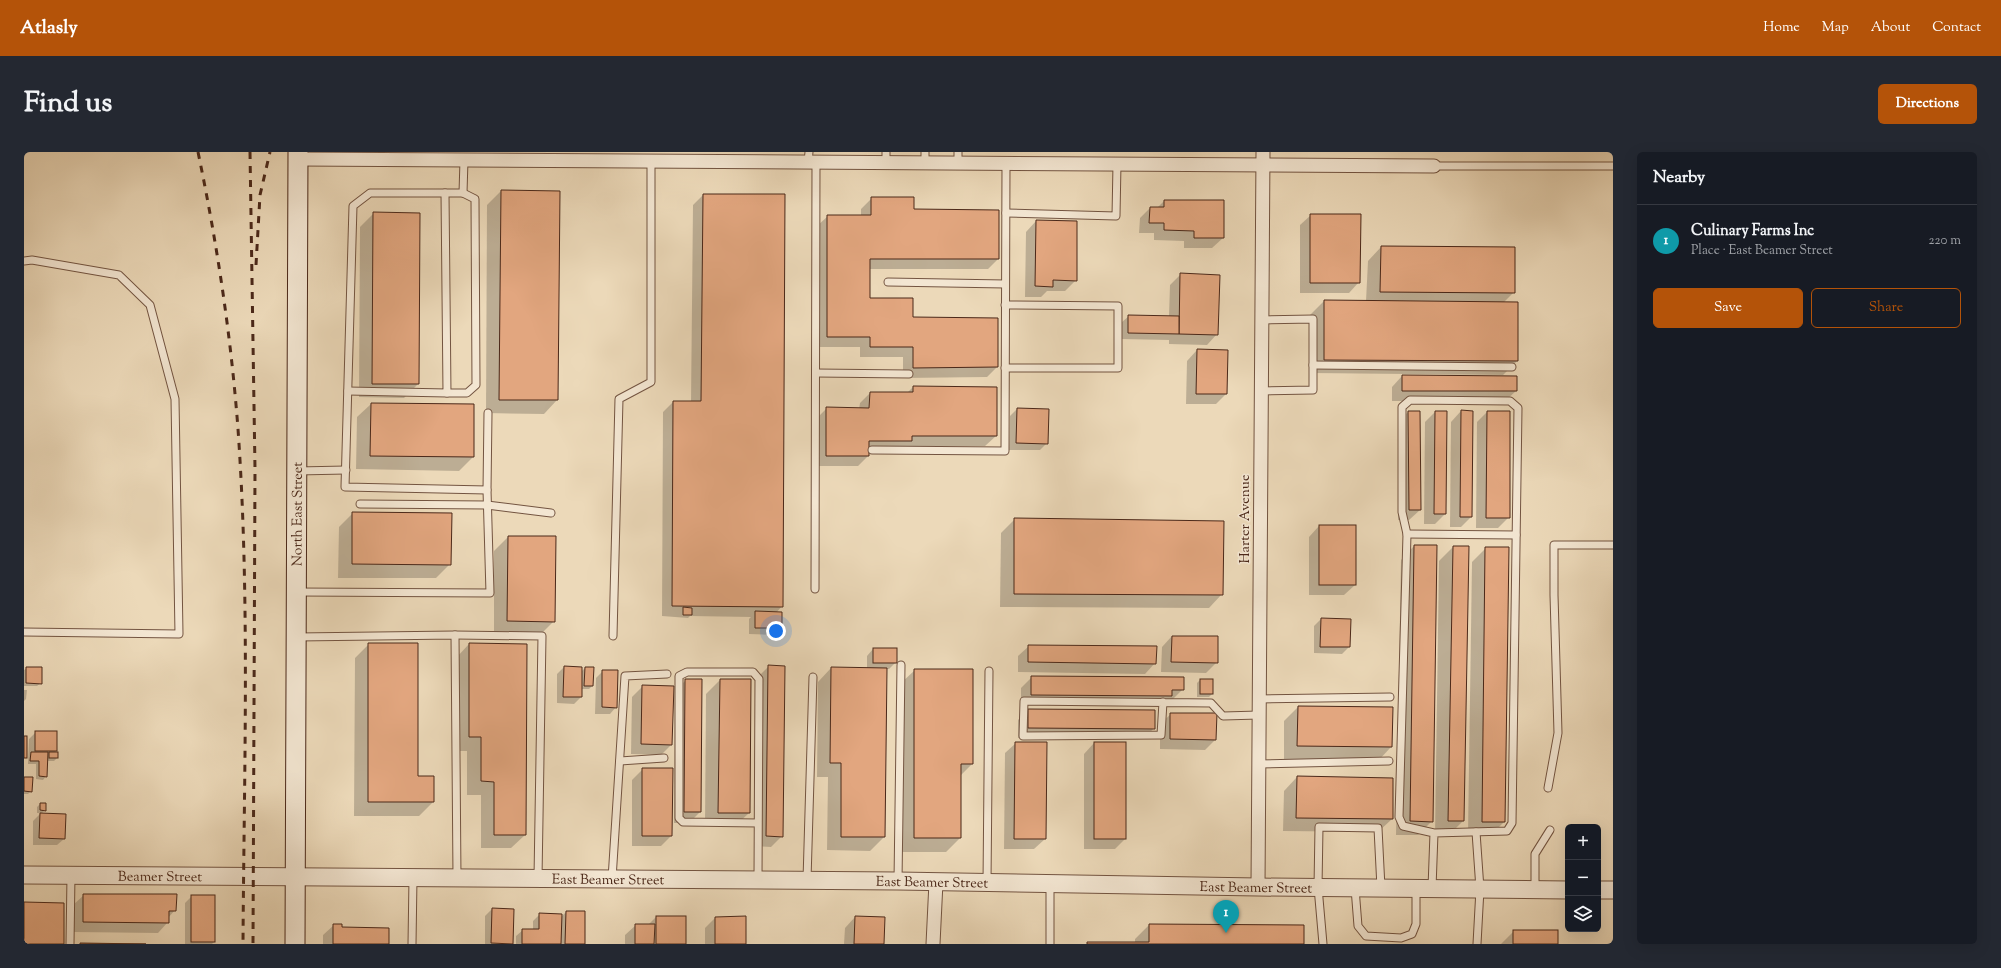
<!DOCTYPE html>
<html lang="en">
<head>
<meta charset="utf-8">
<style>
	:root { --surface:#171b24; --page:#242831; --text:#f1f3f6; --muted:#9ea1a6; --line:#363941; --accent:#b45309 }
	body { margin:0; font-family:"Sorts Mill Goudy",serif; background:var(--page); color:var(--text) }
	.controls { position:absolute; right:12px; bottom:12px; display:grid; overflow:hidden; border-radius:6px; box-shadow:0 4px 16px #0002 }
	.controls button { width:36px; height:36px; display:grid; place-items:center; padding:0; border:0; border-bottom:1px solid var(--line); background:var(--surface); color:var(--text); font:20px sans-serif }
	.you { position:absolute; left:752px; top:479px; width:14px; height:14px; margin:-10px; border:3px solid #fff; border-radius:50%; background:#1a73e8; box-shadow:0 0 0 6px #1a73e833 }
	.badge { display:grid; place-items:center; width:26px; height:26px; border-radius:50%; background:var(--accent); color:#fff; font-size:13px; font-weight:700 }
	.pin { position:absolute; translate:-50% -33px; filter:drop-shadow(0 1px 2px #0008) }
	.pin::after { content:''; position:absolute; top:21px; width:14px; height:12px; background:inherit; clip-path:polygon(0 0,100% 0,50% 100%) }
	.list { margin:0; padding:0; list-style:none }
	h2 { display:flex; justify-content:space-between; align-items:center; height:52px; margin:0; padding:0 16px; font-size:17px }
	h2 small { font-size:13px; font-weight:400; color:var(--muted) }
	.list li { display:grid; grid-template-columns:26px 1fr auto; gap:12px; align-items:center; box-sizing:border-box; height:72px; padding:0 16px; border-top:1px solid var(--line) }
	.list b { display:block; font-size:15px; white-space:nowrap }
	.list p { margin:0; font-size:13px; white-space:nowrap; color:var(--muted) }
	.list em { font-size:13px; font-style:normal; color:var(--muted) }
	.actions { display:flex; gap:8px; padding:12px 16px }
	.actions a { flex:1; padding:9px 0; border:1px solid var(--accent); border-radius:6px; text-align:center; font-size:14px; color:var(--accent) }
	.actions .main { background:var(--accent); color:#fff }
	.icon { flex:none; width:22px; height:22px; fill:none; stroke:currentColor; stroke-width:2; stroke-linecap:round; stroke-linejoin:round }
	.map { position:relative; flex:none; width:1589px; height:792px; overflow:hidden; border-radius:6px }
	header { display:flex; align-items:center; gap:24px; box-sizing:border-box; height:56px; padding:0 20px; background:var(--accent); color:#fff }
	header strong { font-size:19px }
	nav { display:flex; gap:22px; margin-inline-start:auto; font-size:14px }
	.intro { display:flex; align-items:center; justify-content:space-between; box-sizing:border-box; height:96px; padding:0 24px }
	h1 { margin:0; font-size:28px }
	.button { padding:10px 18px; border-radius:6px; background:var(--accent); color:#fff; font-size:14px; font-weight:700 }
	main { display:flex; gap:24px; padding:0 24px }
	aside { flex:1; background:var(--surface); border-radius:6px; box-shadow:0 4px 16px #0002 }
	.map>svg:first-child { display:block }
	.shadow { fill:#0003 }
	.building { fill:#e2a67f; stroke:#4b2819 }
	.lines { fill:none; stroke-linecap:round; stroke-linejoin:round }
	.service-casing { stroke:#735441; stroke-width:9 }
	.minor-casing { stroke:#735441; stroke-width:15 }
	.tertiary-casing { stroke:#735441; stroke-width:19 }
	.secondary-casing { stroke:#4b2819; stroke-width:21 }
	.service { stroke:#f3e6d2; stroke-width:7 }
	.minor { stroke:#f3e6d2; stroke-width:13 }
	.tertiary { stroke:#f3e6d2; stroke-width:17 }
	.secondary { stroke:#f3e6d2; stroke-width:19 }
	.rail { stroke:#4b2819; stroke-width:3; stroke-dasharray:7 7; stroke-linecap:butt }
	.labels { text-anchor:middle; stroke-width:3; stroke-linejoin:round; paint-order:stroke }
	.street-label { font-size:14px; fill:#4b2819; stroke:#f3e6d2 }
</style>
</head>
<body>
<header>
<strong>Atlasly</strong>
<nav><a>Home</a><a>Map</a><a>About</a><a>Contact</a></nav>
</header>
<div class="intro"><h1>Find us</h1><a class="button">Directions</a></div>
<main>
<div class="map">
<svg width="1589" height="792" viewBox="0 0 1589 792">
	<rect width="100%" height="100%" fill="#ecd9b9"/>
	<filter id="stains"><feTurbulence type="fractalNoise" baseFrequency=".005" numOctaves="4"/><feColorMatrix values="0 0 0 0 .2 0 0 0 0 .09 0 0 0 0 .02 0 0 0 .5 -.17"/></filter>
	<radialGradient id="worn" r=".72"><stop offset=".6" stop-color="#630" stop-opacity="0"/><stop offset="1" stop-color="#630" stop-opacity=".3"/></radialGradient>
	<g class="shadow">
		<path d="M 477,39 L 533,248 L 520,262 L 462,261 L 463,53 Z"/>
		<path d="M 679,43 L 758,454 L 752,461 L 757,476 L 750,483 L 725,482 L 725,467 L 727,465 L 666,464 L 664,466 L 638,464 L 639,260 L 649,250 L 667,250 L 669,53 Z"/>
		<path d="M 848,46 L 889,58 L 974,107 L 964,117 L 845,117 L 845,147 L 888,166 L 973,215 L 963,225 L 879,226 L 879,205 L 836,205 L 836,195 L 793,195 L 793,74 L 804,64 L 837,64 L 837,57 Z"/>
		<path d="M 1140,49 L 1199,86 L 1188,96 L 1160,96 L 1160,89 L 1130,88 L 1130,81 L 1115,81 L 1116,66 L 1126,56 L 1133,56 Z"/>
		<path d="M 350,61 L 394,232 L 380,246 L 335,245 L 336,75 Z"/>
		<path d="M 1287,63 L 1335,130 L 1325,141 L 1276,141 L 1276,73 Z"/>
		<path d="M 1012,69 L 1052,128 L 1041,139 L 1023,139 L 1017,145 L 1001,145 L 1002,80 Z"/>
		<path d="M 1357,95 L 1490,140 L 1479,151 L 1493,209 L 1479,223 L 1287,221 L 1286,163 L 1300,149 L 1342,149 L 1344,109 Z"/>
		<path d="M 1157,122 L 1193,182 L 1183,193 L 1145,192 L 1145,188 L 1097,187 L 1098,170 L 1105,164 L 1145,164 L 1146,133 Z"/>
		<path d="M 1173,198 L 1202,242 L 1192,252 L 1162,252 L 1163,209 Z"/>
		<path d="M 1378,224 L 1492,225 L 1492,239 L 1481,249 L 1368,249 L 1368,235 Z"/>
		<path d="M 889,235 L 972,284 L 961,294 L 883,294 L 877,300 L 844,299 L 844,304 L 834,314 L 792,314 L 792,267 L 803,256 L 835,257 L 836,251 L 846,241 L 883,241 Z"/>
		<path d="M 347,252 L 449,253 L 449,305 L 435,319 L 332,317 L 333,265 Z"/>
		<path d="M 993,257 L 1023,291 L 1016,298 L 985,298 L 986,264 Z"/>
		<path d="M 1437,259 L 1447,365 L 1437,375 L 1426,375 L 1427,270 Z"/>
		<path d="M 1384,260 L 1396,358 L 1385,368 L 1374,368 L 1374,270 Z"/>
		<path d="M 1411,260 L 1421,362 L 1411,372 L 1400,372 L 1401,270 Z"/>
		<path d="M 1463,260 L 1484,366 L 1474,376 L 1452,376 L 1453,270 Z"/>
		<path d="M 329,361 L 426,412 L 412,426 L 314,426 L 315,375 Z"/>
		<path d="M 991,367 L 1198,442 L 1185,456 L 976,455 L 977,381 Z"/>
		<path d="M 1295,374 L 1331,433 L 1320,443 L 1285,443 L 1285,385 Z"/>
		<path d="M 484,385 L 530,469 L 516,483 L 470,483 L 470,399 Z"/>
		<path d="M 1390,394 L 1408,669 L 1394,683 L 1372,683 L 1377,408 Z"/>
		<path d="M 1429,395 L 1439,669 L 1425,683 L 1411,683 L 1415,409 Z"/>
		<path d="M 1462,396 L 1480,670 L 1466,684 L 1444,683 L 1448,410 Z"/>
		<path d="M 1297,467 L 1325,495 L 1318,502 L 1290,501 L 1290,474 Z"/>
		<path d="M 1148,484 L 1193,510 L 1182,521 L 1137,520 L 1138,495 Z"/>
		<path d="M 345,492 L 393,625 L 409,625 L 409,650 L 395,664 L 330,664 L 331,506 Z"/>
		<path d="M 445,492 L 501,683 L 487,696 L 457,696 L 457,643 L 443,643 L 443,599 L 431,599 L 432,506 Z"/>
		<path d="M 1005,494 L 1131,511 L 1121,522 L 994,520 L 994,504 Z"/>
		<path d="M 849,497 L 872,510 L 865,517 L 862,517 L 860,685 L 846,699 L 803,698 L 804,625 L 793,625 L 794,530 L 807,516 L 843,517 L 843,504 Z"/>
		<path d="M 745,514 L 758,684 L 747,695 L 732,694 L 734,525 Z"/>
		<path d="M 540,515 L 557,520 L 561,516 L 568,534 L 565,537 L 557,537 L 557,545 L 550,552 L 533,551 L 533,522 Z"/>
		<path d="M 3,516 L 17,531 L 13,534 L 0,534 L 0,518 Z"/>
		<path d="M 891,518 L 948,612 L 936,624 L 936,686 L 922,700 L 877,700 L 877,531 Z"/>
		<path d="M 579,519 L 592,555 L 586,562 L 571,562 L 572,526 Z"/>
		<path d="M 1008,525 L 1159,537 L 1148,548 L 1137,554 L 997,553 L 997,536 Z"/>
		<path d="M 662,528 L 677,528 L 676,660 L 665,671 L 650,671 L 651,539 Z"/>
		<path d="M 696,528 L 725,661 L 711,674 L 681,674 L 682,542 Z"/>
		<path d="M 1176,528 L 1188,528 L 1188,542 L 1185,545 L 1173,545 L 1173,531 Z"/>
		<path d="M 619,534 L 647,593 L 637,603 L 607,602 L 608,545 Z"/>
		<path d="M 0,538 L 3,538 L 2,547 L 0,549 Z"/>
		<path d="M 1274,555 L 1367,595 L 1354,609 L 1260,608 L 1260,569 Z"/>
		<path d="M 1004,558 L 1130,576 L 1120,587 L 994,586 L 994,568 Z"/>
		<path d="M 1147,562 L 1191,588 L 1181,598 L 1136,597 L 1136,572 Z"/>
		<path d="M 12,580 L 32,599 L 30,601 L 33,606 L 30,609 L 22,609 L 22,624 L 19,628 L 12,627 L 12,612 L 4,612 L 5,587 Z"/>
		<path d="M 992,591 L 1021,687 L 1010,697 L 980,697 L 981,601 Z"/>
		<path d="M 1070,591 L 1101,687 L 1091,697 L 1060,697 L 1060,602 Z"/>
		<path d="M 619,617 L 647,684 L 637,694 L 608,694 L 608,628 Z"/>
		<path d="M 1273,625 L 1368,667 L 1354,680 L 1259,679 L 1260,639 Z"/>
		<path d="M 0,626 L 7,639 L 4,642 L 0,642 Z"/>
		<path d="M 16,652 L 21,658 L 17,662 L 40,687 L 33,693 L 9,693 L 9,669 L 17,661 L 13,661 L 13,655 Z"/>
		<path d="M 60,743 L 151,758 L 144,766 L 144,770 L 134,781 L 49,780 L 49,753 Z"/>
		<path d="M 168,744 L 190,790 L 188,792 L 161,792 L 161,751 Z"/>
		<path d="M 468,757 L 488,792 L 461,792 L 461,764 Z"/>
		<path d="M 542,760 L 560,792 L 492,792 L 492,784 L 499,778 L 509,778 L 509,769 L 516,762 L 537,765 Z"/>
		<path d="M 632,765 L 661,792 L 601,792 L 601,783 L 612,773 L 624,773 Z"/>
		<path d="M 831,765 L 859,792 L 820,792 L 821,776 Z"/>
		<path d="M 691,766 L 721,792 L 681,792 L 681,776 Z"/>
		<path d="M 310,773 L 317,776 L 364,792 L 299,792 L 299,783 Z"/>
		<path d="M 1125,773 L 1279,792 L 1063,792 L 1111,791 L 1111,787 Z"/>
		<path d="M 1490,779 L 1533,792 L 1477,792 Z"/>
	</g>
	<g class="building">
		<path d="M 477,38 L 536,39 L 534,248 L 475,248 Z"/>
		<path d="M 679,42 L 761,42 L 759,455 L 648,454 L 649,249 L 677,249 Z"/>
		<path d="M 847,45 L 890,45 L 890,57 L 975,58 L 975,107 L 846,107 L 846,146 L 889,146 L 889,165 L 974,166 L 974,215 L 889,216 L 889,195 L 846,195 L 846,185 L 803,185 L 803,63 L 847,63 Z"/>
		<path d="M 1140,48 L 1200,48 L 1200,86 L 1170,86 L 1170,79 L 1140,78 L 1140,71 L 1125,71 L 1126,55 L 1140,55 Z"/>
		<path d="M 349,60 L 396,61 L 395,232 L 348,232 Z"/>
		<path d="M 1286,62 L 1337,62 L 1336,131 L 1286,131 Z"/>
		<path d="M 1012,68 L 1053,69 L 1053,129 L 1029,128 L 1029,135 L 1011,134 Z"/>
		<path d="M 1357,94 L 1491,95 L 1491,141 L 1356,140 Z"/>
		<path d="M 1156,121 L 1196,123 L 1194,183 L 1155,182 Z"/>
		<path d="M 1300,148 L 1494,150 L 1494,209 L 1300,208 Z"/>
		<path d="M 1104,163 L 1155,164 L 1155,182 L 1104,181 Z"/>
		<path d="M 1173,197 L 1204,198 L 1203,242 L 1172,242 Z"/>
		<path d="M 1378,223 L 1493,224 L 1493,239 L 1378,239 Z"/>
		<path d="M 889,234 L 973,235 L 973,284 L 888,284 L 888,289 L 845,289 L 845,304 L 802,304 L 802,255 L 845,256 L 846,240 L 889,240 Z"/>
		<path d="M 347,251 L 450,252 L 450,305 L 346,304 Z"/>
		<path d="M 993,256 L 1025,257 L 1024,292 L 992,291 Z"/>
		<path d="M 1437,258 L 1449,259 L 1448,365 L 1436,365 Z"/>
		<path d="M 1384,259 L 1396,259 L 1397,358 L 1385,358 Z"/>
		<path d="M 1411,259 L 1423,259 L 1422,362 L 1410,362 Z"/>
		<path d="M 1463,259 L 1486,259 L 1486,366 L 1462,366 Z"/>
		<path d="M 328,360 L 428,361 L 427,413 L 328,412 Z"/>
		<path d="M 990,366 L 1200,369 L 1199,443 L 990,442 Z"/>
		<rect x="1295" y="373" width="37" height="60"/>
		<path d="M 484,384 L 532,384 L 531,470 L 483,469 Z"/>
		<path d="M 1390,393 L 1413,393 L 1409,670 L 1386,669 Z"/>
		<path d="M 1429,394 L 1445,394 L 1440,669 L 1424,669 Z"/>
		<path d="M 1461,395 L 1485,395 L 1481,670 L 1458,670 Z"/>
		<path d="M 659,455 L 668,456 L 668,463 L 659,463 Z"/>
		<path d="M 731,459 L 758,460 L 758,476 L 731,476 Z"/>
		<path d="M 1297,466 L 1327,467 L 1326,495 L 1296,495 Z"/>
		<path d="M 1148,484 L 1194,484 L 1194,511 L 1147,510 Z"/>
		<path d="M 344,491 L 394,491 L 394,624 L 410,624 L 410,650 L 344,650 Z"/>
		<path d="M 445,491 L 503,492 L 502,683 L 470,683 L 470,630 L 457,629 L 457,585 L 445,585 Z"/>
		<path d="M 1004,493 L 1133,494 L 1132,512 L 1004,510 Z"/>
		<rect x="849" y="496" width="24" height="15"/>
		<path d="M 744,513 L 761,514 L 759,685 L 742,684 Z"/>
		<path d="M 540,514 L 558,515 L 558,545 L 539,545 Z"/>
		<path d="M 2,515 L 18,515 L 18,532 L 2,531 Z"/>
		<path d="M 561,515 L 570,515 L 569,534 L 560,534 Z"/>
		<path d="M 807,515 L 863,516 L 861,685 L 817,685 L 817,611 L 806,611 Z"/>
		<path d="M 890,517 L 949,517 L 949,612 L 937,612 L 937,686 L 890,686 Z"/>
		<path d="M 578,518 L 594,518 L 593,556 L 578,555 Z"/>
		<path d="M 1007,524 L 1160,525 L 1160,538 L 1148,538 L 1148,544 L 1007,543 Z"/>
		<path d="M 661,527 L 678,527 L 677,660 L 660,660 Z"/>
		<path d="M 696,527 L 727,527 L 726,661 L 694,661 Z"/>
		<rect x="1176" y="527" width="13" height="15"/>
		<path d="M 618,533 L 650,534 L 648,593 L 617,592 Z"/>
		<path d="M 1274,554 L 1369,555 L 1368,595 L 1273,594 Z"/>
		<path d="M 1004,557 L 1131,558 L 1131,577 L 1004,576 Z"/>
		<path d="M 1146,561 L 1193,561 L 1192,588 L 1146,587 Z"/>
		<rect x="11" y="579" width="22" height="20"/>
		<rect x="0" y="584" width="3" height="22"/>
		<path d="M 991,590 L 1023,590 L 1022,687 L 990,687 Z"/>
		<rect x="1070" y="590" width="32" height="97"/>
		<path d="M 7,600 L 24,600 L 23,625 L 15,624 L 15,609 L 6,609 Z"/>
		<rect x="25" y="600" width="9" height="6"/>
		<path d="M 618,616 L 649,616 L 648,684 L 618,684 Z"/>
		<path d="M 1273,624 L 1369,626 L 1369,667 L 1272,666 Z"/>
		<path d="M 0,625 L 9,625 L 8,640 L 0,639 Z"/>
		<path d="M 16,651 L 22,651 L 22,659 L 16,658 Z"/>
		<path d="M 16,661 L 42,662 L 41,687 L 15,686 Z"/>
		<path d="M 59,742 L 153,742 L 152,759 L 145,759 L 145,771 L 59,770 Z"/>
		<rect x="167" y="743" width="24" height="47"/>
		<path d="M 0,750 L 40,751 L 40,792 L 0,792 Z"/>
		<path d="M 468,756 L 490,757 L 489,792 L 467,791 Z"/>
		<path d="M 542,759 L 561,759 L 561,792 L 541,792 Z"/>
		<path d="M 515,761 L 538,762 L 537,792 L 498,792 L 498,777 L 515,777 Z"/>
		<rect x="632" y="764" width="30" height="28"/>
		<path d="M 722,764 L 722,792 L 691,792 L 691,765 Z"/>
		<path d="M 831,764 L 861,765 L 860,792 L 830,792 Z"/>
		<path d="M 309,772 L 318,772 L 318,775 L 365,776 L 365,792 L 309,792 Z"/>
		<path d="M 611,772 L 631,772 L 630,792 L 611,792 Z"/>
		<path d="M 1125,772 L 1280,773 L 1280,792 L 1063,792 L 1063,790 L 1125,790 Z"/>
		<rect x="1489" y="778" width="45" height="14"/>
		<path d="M 56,791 L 122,792 L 56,792 Z"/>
	</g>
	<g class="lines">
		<g class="service-casing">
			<g id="service">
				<path d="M 901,0 L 901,11"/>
				<path d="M 440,8 L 439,41 L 346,41 L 329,54 L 321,335 L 463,338 L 464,261"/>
				<path d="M 784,10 L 785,0"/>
				<path d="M 862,11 L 862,0"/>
				<path d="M 934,11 L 934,0"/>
				<path d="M 1410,14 L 1589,14"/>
				<path d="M 982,61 L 1092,64 L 1093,12"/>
				<path d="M 0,109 L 8,108 L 95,123 L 126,153 L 151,247 L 155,482 L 0,480"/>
				<path d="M 864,130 L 981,132"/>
				<path d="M 1289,213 L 1488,215"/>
				<path d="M 981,216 L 1094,216 L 1094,154 L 981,153"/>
				<path d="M 792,221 L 885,222"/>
				<path d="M 324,239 L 423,241 L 421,41"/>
				<path d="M 1237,239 L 1289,238 L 1289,167 L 1238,168"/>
				<path d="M 423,241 L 443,241 L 452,233 L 451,47 L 439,41"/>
				<path d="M 848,298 L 981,299 L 982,12"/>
				<path d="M 273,319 L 322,318"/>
				<path d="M 336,352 L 463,353 L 527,361"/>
				<path d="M 1383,382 L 1492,383"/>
				<path d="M 791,437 L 792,10"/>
				<path d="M 273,440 L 466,441 L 463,338"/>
				<path d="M 431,483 L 518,484 L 514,726"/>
				<path d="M 589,484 L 595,247 L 627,230 L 627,9"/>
				<path d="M 273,485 L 431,483 L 433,725"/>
				<path d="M 1235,547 L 1366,545"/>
				<path d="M 1139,550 L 1137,583 L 999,584 L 1000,549 L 1187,551 L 1199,564 L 1235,563"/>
				<path d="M 596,609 L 640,606"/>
				<path d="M 1234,612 L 1365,609"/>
				<path d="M 1524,636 L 1534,581 L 1530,443 L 1530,393 L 1589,393"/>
				<path d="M 734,671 L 659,670 L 655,666 L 655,524 L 663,520 L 729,520 L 735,527 L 734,727"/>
				<path d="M 1452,680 L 1456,737 L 1453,792"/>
				<path d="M 588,727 L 601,524 L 643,522"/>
				<path d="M 783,728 L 789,525"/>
				<path d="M 874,729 L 877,513"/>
				<path d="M 963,731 L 965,519"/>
				<path d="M 1331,736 L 1334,774 L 1342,784 L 1377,786 L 1388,782 L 1392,772 L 1392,737"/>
				<path d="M 1408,736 L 1410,681 L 1379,674 L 1375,665 L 1383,382 L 1378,360 L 1378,255 L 1386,248 L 1486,249 L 1494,256 L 1488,671 L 1483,679 L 1410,681"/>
				<path d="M 1511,737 L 1511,702 L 1526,678"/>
				<path d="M 46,792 L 47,723"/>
				<path d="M 388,792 L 389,726"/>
				<path d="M 1026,792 L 1026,732"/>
				<path d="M 1299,792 L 1294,735 L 1295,675 L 1354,676 L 1357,736"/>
			</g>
		</g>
		<g class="minor-casing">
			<g id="minor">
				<path d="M 274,7 L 1410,14"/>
				<path d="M 1234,735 L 1239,0"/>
				<path d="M 909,792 L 912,730"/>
			</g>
		</g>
		<g class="tertiary-casing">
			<g id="tertiary">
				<path id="s1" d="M 0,723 L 874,729 L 1234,735 L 1544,738"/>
				<path d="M 1574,738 L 1589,738"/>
			</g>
		</g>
		<g class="secondary-casing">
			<g id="secondary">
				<path id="s2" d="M 271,792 L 274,0"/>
			</g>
		</g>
		<use href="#service" class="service"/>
		<use href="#minor" class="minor"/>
		<use href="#tertiary" class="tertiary"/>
		<use href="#secondary" class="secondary"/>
		<g class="rail">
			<path d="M 174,0 C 193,91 207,184 214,277 C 226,447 220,621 219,792"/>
			<path d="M 226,0 L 231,317 L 229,792"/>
			<path d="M 232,113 L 236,43 L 246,0"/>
		</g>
	</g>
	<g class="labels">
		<g class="street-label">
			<text dy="5" stroke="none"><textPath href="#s2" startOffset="430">North East Street</textPath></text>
			<text transform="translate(1220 367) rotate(-90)" y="5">Harter Avenue</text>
			<text dy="5" stroke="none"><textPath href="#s1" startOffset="136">Beamer Street</textPath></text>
			<text dy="5" stroke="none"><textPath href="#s1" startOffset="584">East Beamer Street</textPath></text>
			<text dy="5" stroke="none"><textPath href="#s1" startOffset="908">East Beamer Street</textPath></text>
			<text dy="5" stroke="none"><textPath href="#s1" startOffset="1232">East Beamer Street</textPath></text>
		</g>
	</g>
	<rect width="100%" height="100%" filter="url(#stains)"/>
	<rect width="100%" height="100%" fill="url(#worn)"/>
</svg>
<div class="controls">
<button>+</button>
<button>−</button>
<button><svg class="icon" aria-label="layers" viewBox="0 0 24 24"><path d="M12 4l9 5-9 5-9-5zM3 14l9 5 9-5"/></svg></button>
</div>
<div class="you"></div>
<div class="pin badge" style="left:1202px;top:781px;background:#0f9aa8">1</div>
</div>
<aside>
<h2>Nearby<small></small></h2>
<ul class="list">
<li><span class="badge" style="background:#0f9aa8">1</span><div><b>Culinary Farms Inc</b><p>Place · East Beamer Street</p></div><em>220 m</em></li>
</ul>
<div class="actions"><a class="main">Save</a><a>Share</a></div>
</aside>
</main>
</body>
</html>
